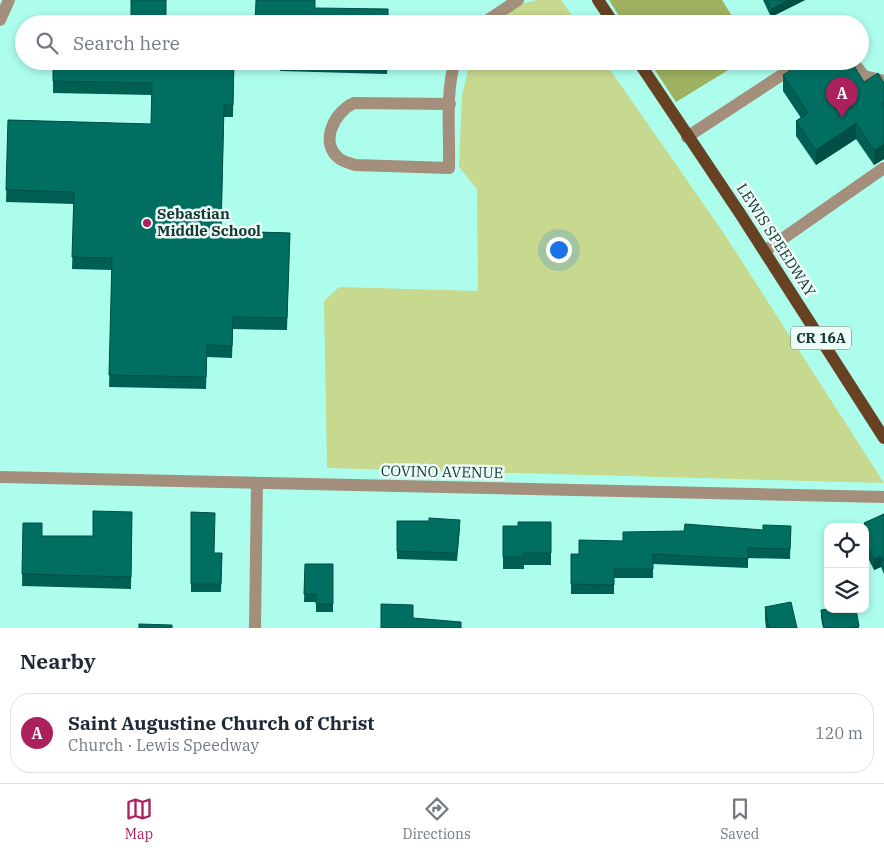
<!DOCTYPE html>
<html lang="en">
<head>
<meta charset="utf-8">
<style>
	:root { --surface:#fff; --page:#f6f6f7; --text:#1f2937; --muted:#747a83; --line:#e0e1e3; --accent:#ad205e }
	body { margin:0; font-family:"IBM Plex Serif",serif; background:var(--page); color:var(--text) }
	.controls { position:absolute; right:15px; bottom:15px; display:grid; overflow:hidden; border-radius:10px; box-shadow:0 2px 8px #0003 }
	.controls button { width:45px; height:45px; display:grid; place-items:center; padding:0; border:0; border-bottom:1px solid var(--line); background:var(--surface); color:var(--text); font:25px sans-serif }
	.you { position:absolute; left:558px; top:249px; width:18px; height:18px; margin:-12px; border:4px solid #fff; border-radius:50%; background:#1a73e8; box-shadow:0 0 0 8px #1a73e833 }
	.badge { display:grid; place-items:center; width:32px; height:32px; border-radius:50%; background:var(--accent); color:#fff; font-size:16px; font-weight:700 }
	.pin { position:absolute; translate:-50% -41px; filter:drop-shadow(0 1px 2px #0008) }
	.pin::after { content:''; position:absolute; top:26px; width:18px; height:15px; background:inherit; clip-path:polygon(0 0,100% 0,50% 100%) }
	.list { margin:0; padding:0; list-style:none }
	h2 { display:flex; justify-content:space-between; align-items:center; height:65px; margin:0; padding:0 20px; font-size:21px }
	h2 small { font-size:16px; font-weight:400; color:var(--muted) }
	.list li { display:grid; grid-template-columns:32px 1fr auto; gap:15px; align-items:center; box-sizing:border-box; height:80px; margin:0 10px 10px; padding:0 10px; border:1px solid var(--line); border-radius:20px }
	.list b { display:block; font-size:19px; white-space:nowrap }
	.list p { margin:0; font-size:16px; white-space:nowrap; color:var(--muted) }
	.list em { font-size:16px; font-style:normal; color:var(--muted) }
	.icon { flex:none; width:28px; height:28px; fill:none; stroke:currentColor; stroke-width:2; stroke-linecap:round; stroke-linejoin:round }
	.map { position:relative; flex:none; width:884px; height:628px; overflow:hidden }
	.search { position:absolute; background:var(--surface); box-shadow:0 2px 8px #0003; left:15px; right:15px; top:15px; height:55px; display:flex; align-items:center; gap:12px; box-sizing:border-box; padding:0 18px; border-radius:28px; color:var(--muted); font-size:19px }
	.sheet { height:155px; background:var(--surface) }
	nav { display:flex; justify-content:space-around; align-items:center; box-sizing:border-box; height:70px; border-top:1px solid var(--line); background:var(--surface); font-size:14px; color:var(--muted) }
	nav a { display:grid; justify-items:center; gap:2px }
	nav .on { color:var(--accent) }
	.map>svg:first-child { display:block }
	.green { fill:#c6d98f }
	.forest { fill:#9eb160 }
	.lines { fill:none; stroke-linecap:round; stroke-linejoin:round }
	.minor { stroke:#a48e7c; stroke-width:12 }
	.major { stroke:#674222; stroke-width:12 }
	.wall { fill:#005f53 }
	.shaded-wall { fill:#004e44 }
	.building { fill:#006f61; stroke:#004e44 }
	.poi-dot { fill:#ad205e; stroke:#edfcf8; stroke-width:2 }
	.labels { text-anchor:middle; stroke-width:5; stroke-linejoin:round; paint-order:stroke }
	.shield { fill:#edfcf8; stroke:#56726d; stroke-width:1 }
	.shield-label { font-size:14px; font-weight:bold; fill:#163731 }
	.poi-label { font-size:15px; font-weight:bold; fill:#163731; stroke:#edfcf8; text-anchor:start }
	.street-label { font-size:15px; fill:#163731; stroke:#edfcf8 }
</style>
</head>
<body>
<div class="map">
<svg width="884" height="628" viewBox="0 0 884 628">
	<rect width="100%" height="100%" fill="#adfded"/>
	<g class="green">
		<path d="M 538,0 L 561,0 L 578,24 L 497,24 L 516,5 Z"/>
		<path d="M 470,61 L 604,61 L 725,235 L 884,483 L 327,468 L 324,301 L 339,287 L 478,291 L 477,189 L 459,167 L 462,96 Z"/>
	</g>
	<g class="forest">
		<path d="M 609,0 L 722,0 L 737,24 L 624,24 Z"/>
		<path d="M 649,61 L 743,61 L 676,102 Z"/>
	</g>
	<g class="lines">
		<g class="minor">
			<path d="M 0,20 L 9,0"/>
			<path d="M 482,24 L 518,0"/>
			<path d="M 852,61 L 864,76 L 884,81"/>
			<path d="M 450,104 L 354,103 C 335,111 318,143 340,159 C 344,162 350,163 355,165 L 449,168 C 450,133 445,94 455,61"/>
			<path d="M 687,137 L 803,61"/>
			<path d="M 765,251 L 884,168"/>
			<path d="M 0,477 L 884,497"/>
			<path d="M 255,628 L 257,483"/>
		</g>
		<g class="major">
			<path d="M 598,0 L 614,24"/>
			<path d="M 638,61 L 741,215 L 884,438"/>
		</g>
	</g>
	<g class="wall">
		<path d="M 763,0 L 805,0 L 771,17 Z"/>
		<path d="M 53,61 L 234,61 L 233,117 L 224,117 L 221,231 L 290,233 L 287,330 L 233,329 L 232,358 L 207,357 L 206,389 L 109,387 L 112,270 L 72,269 L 74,204 L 6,202 L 8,120 L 151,124 L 152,95 L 53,93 Z"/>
		<path d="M 280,61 L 388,61 L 387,74 L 280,71 Z"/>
		<path d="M 821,68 L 864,82 L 884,83 L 884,159 L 874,165 L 856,139 L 816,165 L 796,136 L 796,121 L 801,118 L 783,91 L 783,75 Z"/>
		<path d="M 132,512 L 131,589 L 22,586 L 23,523 L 42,536 L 93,536 Z"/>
		<path d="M 191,512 L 214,553 L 222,553 L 221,592 L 191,592 Z"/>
		<path d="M 884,514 L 884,574 L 881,567 L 874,570 L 865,552 L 865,527 L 864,527 L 864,523 Z"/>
		<path d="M 397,521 L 460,528 L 457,561 L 397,559 Z"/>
		<path d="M 551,522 L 551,565 L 524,565 L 524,569 L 503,569 L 503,526 L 518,526 Z"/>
		<path d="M 791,526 L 790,559 L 748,558 L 748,568 L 653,564 L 653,578 L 614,578 L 614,594 L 571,594 L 571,554 L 579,554 L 623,541 L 763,530 Z"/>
		<path d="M 305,564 L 333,564 L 333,612 L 316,612 L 316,602 L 304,602 Z"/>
		<path d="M 765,607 L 797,628 L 766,628 L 765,619 Z"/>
		<path d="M 821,610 L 859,626 L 859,628 L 823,628 L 821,618 Z"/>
	</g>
	<g class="shaded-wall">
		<path d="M 789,0 L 805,0 L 771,17 L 771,9 Z"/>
		<path d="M 856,123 L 856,139 L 816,165 L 816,150 Z"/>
		<path d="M 884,144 L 884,159 L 874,165 L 874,150 Z"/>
		<path d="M 881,556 L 881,567 L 874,570 L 874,559 Z"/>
	</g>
	<g class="building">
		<rect x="131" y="0" width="35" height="24"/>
		<path d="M 256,0 L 315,0 L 315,8 L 388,9 L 388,24 L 255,24 Z"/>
		<path d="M 767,0 L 789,0 L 771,9 Z"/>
		<path d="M 53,61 L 234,61 L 233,105 L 224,105 L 221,231 L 290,233 L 287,318 L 233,317 L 232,346 L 207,345 L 206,377 L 109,375 L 112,258 L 72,257 L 74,192 L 6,190 L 8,120 L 151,124 L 152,83 L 53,81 Z"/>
		<path d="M 360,61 L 387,61 L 387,62 Z"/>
		<path d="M 804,61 L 816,61 L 821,68 L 832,61 L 851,61 L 864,82 L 878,73 L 884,83 L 884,102 L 882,103 L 884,107 L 884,144 L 874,150 L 856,123 L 816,150 L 796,121 L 808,113 L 783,75 Z"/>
		<path d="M 93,511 L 132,512 L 131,577 L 22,574 L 23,523 L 42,523 L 42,536 L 93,536 Z"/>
		<path d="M 191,512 L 215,513 L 214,553 L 222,553 L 221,584 L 191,584 Z"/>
		<path d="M 884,514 L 884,563 L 881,556 L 874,559 L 865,542 L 865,536 L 869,534 L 864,523 Z"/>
		<path d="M 429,518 L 460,520 L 457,553 L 397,551 L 397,521 L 429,521 Z"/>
		<path d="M 518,522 L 551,522 L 551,553 L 524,553 L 524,557 L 503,557 L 503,526 L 518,526 Z"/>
		<path d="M 685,524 L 763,530 L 763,525 L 791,526 L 790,549 L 748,548 L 748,559 L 653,554 L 653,569 L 614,569 L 614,585 L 571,584 L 571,554 L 579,554 L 579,540 L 623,541 L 623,532 L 684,531 Z"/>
		<path d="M 305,564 L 333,564 L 333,604 L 316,604 L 316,594 L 304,594 Z"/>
		<path d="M 791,602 L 797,628 L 769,628 L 765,607 Z"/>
		<path d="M 381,604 L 413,605 L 413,618 L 461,622 L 461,628 L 381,628 Z"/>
		<path d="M 828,609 L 856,609 L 859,626 L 850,628 L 824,628 L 821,610 Z"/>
		<path d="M 139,624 L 172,625 L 172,628 L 139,628 Z"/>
	</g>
	<circle class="poi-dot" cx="147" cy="223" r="5"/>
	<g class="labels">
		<rect class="shield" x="791" y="326.5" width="60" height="23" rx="4"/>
		<g class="shield-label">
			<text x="821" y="343">CR 16A</text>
		</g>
		<g class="poi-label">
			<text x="157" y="219">Sebastian<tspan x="157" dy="17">Middle School</tspan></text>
		</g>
		<g class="street-label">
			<text transform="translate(776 240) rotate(57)" y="5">LEWIS SPEEDWAY</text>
			<text transform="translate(442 472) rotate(1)" y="5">COVINO AVENUE</text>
		</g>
	</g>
</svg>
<div class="controls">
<button><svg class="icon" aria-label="locate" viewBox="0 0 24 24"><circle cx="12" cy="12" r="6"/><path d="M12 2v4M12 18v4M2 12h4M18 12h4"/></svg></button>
<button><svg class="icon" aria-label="layers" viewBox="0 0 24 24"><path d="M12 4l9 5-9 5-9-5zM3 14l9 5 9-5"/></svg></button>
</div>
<div class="you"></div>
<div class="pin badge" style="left:842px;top:118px">A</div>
<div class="search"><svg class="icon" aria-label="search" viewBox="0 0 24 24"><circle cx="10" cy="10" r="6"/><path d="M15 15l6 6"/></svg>Search here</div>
</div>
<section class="sheet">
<h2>Nearby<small></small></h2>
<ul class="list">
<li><span class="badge">A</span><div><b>Saint Augustine Church of Christ</b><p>Church · Lewis Speedway</p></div><em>120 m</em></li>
</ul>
</section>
<nav>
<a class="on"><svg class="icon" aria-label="map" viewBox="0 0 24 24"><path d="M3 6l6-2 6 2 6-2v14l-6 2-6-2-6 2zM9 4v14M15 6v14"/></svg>Map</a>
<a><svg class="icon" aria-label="directions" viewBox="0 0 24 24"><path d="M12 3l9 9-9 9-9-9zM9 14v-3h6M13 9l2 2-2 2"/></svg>Directions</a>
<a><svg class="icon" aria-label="saved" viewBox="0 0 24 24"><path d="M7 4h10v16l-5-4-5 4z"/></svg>Saved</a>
</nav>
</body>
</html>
